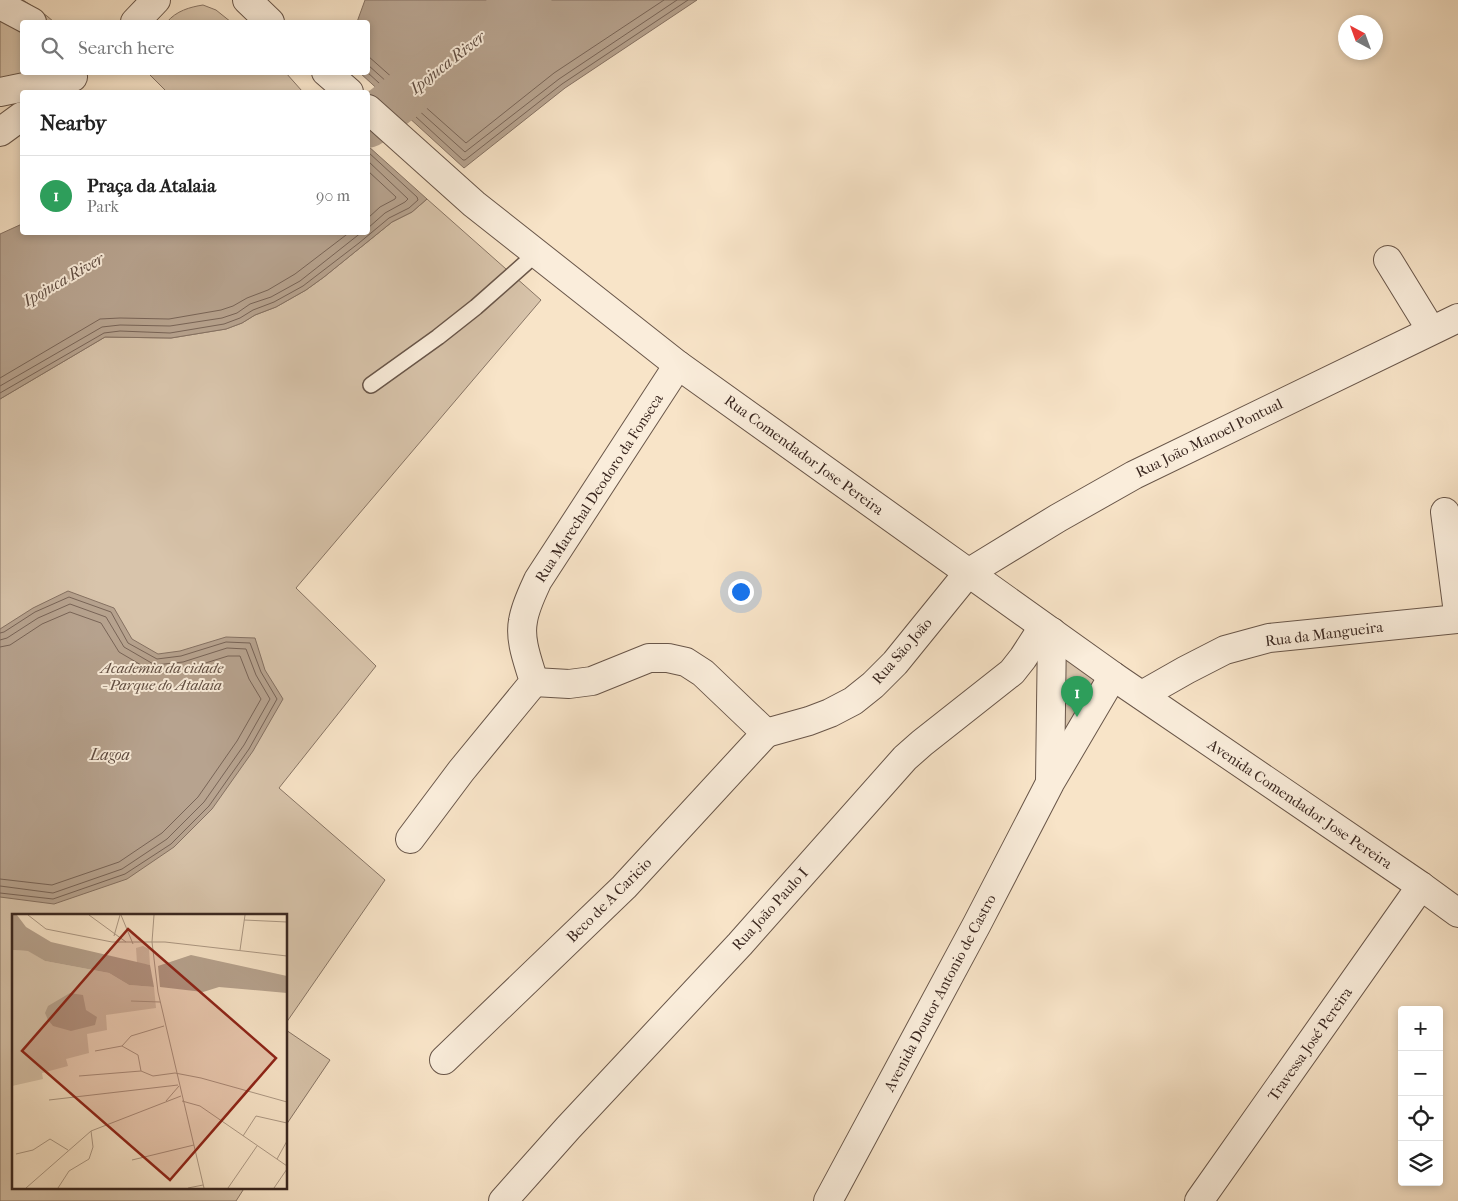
<!DOCTYPE html>
<html lang="en">
<head>
<meta charset="utf-8">
<style>
	:root { --surface:#fff; --page:#f2f2f2; --text:#222; --muted:#767676; --line:#e0e0e0; --accent:#db2777 }
	body { margin:0; font-family:"IM FELL French Canon",serif; background:var(--page); color:var(--text) }
	.controls { position:absolute; right:15px; bottom:15px; display:grid; overflow:hidden; border-radius:5px; box-shadow:0 2px 8px #0003 }
	.controls button { width:45px; height:45px; display:grid; place-items:center; padding:0; border:0; border-bottom:1px solid var(--line); background:var(--surface); color:var(--text); font:25px sans-serif }
	.compass { position:absolute; left:1338px; top:15px; width:45px; height:45px; border-radius:50%; background:var(--surface); box-shadow:0 2px 8px #0003; rotate:319deg }
	.you { position:absolute; left:740px; top:591px; width:18px; height:18px; margin:-12px; border:4px solid #fff; border-radius:50%; background:#1a73e8; box-shadow:0 0 0 8px #1a73e833 }
	.badge { display:grid; place-items:center; width:32px; height:32px; border-radius:50%; background:var(--accent); color:#fff; font-size:16px; font-weight:700 }
	.pin { position:absolute; translate:-50% -41px; filter:drop-shadow(0 1px 2px #0008) }
	.pin::after { content:''; position:absolute; top:26px; width:18px; height:15px; background:inherit; clip-path:polygon(0 0,100% 0,50% 100%) }
	.list { margin:0; padding:0; list-style:none }
	h2 { display:flex; justify-content:space-between; align-items:center; height:65px; margin:0; padding:0 20px; font-size:21px }
	h2 small { font-size:16px; font-weight:400; color:var(--muted) }
	.list li { display:grid; grid-template-columns:32px 1fr auto; gap:15px; align-items:center; box-sizing:border-box; height:80px; padding:0 20px; border-top:1px solid var(--line) }
	.list b { display:block; font-size:19px; white-space:nowrap }
	.list p { margin:0; font-size:16px; white-space:nowrap; color:var(--muted) }
	.list em { font-size:16px; font-style:normal; color:var(--muted) }
	.icon { flex:none; width:28px; height:28px; fill:none; stroke:currentColor; stroke-width:2; stroke-linecap:round; stroke-linejoin:round }
	.map { position:relative; flex:none; width:1458px; height:1201px; overflow:hidden }
	.search { position:absolute; background:var(--surface); box-shadow:0 2px 8px #0003; left:20px; top:20px; width:350px; height:55px; display:flex; align-items:center; gap:12px; box-sizing:border-box; padding:0 18px; border-radius:5px; color:var(--muted); font-size:19px }
	.panel { position:absolute; background:var(--surface); box-shadow:0 2px 8px #0003; left:20px; top:90px; width:350px; height:145px; border-radius:5px }
	.map>svg:first-child { display:block }
	.green { fill:#d8c4ab; stroke:#887565 }
	.water { fill:#b7a38f; stroke:#857162 }
	.lines { fill:none; stroke-linecap:round; stroke-linejoin:round }
	.shore { stroke:#786457; stroke-width:1 }
	.river { stroke:#b7a38f; stroke-width:49 }
	.service-casing { stroke:#695649; stroke-width:18 }
	.minor-casing { stroke:#695649; stroke-width:30 }
	.tertiary-casing { stroke:#695649; stroke-width:30 }
	.service { stroke:#faeddb; stroke-width:15 }
	.minor { stroke:#faeddb; stroke-width:28 }
	.tertiary { stroke:#faeddb; stroke-width:28 }
	.labels { text-anchor:middle; stroke-width:4; stroke-linejoin:round; paint-order:stroke }
	.street-label { font-size:15px; fill:#39261f; stroke:#faeddb }
	.park-label { font-size:15px; font-style:italic; fill:#614e42; stroke:#faeddb }
	.water-label { font-size:16px; font-style:italic; fill:#5f4c41; stroke:#faeddb }
	.inset-road { fill:none; stroke:#ac9884; stroke-width:1 }
	.view { fill:#8f2418; fill-opacity:0.15; stroke:#8f2418; stroke-width:2.5 }
	.inset-edge { fill:none; stroke:#39261f; stroke-width:2.5 }
</style>
</head>
<body>
<div class="map">
<svg width="1458" height="1201" viewBox="0 0 1458 1201">
	<rect width="100%" height="100%" fill="#f8e4c8"/>
	<filter id="stains"><feTurbulence type="fractalNoise" baseFrequency=".004" numOctaves="4"/><feColorMatrix values="0 0 0 0 .2 0 0 0 0 .09 0 0 0 0 .02 0 0 0 .5 -.17"/></filter>
	<radialGradient id="worn" r=".72"><stop offset=".6" stop-color="#630" stop-opacity="0"/><stop offset="1" stop-color="#630" stop-opacity=".3"/></radialGradient>
	<g class="green">
		<path d="M 0,0 L 23,0 L 47,16 L 54,22 L 22,22 L 22,72 L 32,73 L 0,82 Z"/>
		<path d="M 203,5 L 216,10 L 231,22 L 167,22 C 176,11 190,7 203,5 Z"/>
		<path d="M 148,73 L 286,73 L 302,91 L 299,92 L 167,92 Z"/>
		<path d="M 427,199 L 541,300 L 296,588 L 376,666 L 279,788 L 385,880 L 286,1023 L 286,915 L 14,915 L 14,1187 L 245,1187 L 236,1201 L 0,1201 L 0,399 L 105,337 L 171,338 L 226,329 L 242,323 L 255,315 L 276,307 L 306,290 L 324,277 L 392,222 L 412,212 Z"/>
		<path d="M 1060,647 L 1121,689 L 1059,745 Z"/>
		<path d="M 286,1030 L 330,1060 L 286,1125 Z"/>
	</g>
	<g class="water">
		<path d="M 365,0 L 697,0 L 565,88 L 464,168 L 360,73 L 368,72 L 368,22 L 357,22 Z"/>
		<path d="M 368,146 L 427,199 L 412,212 L 392,222 L 324,277 L 306,290 L 276,307 L 255,315 L 242,323 L 226,329 L 171,338 L 105,337 L 0,399 L 0,234 L 22,224 L 22,232 L 368,232 Z"/>
		<path d="M 68,591 L 114,608 L 132,639 L 158,654 L 180,651 L 226,637 L 255,638 L 265,670 L 283,699 L 253,751 L 212,809 L 174,847 L 127,879 L 54,904 L 0,897 L 0,629 L 33,608 Z"/>
	</g>
	<g class="lines">
		<g class="shore">
			<path d="M 368,56 L 466,143 L 554,73 L 664,0"/>
			<path d="M 368,65 L 465,152 L 559,79 L 677,0"/>
			<path d="M 367,72 L 463,160 L 465,160 L 562,84 L 688,0"/>
			<path d="M 368,161 L 408,199 L 405,202 L 385,213 L 368,228"/>
			<path d="M 368,171 L 396,197 L 395,199 L 380,207 L 368,218"/>
			<path d="M 0,378 L 100,319 L 120,318 L 169,319 L 221,310 L 233,306 L 247,298 L 268,290 L 295,274 L 350,232"/>
			<path d="M 0,386 L 102,327 L 120,325 L 170,326 L 222,318 L 237,313 L 250,304 L 271,297 L 300,281 L 362,232"/>
			<path d="M 0,393 L 104,333 L 120,331 L 170,333 L 224,324 L 240,318 L 253,310 L 274,302 L 303,286 L 359,243 L 389,218 L 409,208 L 418,200 L 417,197 L 368,152"/>
			<path d="M 0,633 L 4,632 L 35,612 L 69,597 L 111,612 L 128,643 L 157,659 L 181,656 L 226,642 L 250,643 L 261,672 L 277,699 L 249,749 L 209,806 L 171,844 L 125,874 L 53,899 L 0,893"/>
			<path d="M 0,640 L 7,638 L 38,618 L 70,604 L 106,617 L 124,647 L 155,665 L 183,662 L 227,648 L 246,649 L 256,675 L 270,699 L 244,745 L 204,802 L 167,839 L 122,869 L 53,893 L 0,886"/>
			<path d="M 0,647 L 10,645 L 42,624 L 70,612 L 101,623 L 119,652 L 153,672 L 161,673 L 183,670 L 228,656 L 240,656 L 249,679 L 261,699 L 237,741 L 198,797 L 162,833 L 119,862 L 52,885 L 0,879"/>
		</g>
		<path class="river" d="M 368,123 L 527,0"/>
		<g class="service-casing">
			<path id="service" d="M 371,385 L 438,337 L 476,307 L 537,253"/>
		</g>
		<g class="minor-casing">
			<g id="minor">
				<path d="M 0,5 L 32,22"/>
				<path d="M 135,22 L 156,0"/>
				<path d="M 0,92 L 73,77"/>
				<path d="M 0,132 L 22,116"/>
				<path d="M 1388,260 L 1431,330"/>
				<path d="M 1445,512 L 1458,613"/>
				<path d="M 534,682 L 569,684 L 592,681 L 649,658 L 668,658 L 686,662 L 703,673 L 766,733"/>
				<path d="M 1142,695 L 1186,670 L 1225,650 L 1269,638 L 1458,619"/>
				<path d="M 766,733 L 809,721 L 830,713 L 853,701 L 873,685 L 895,663 L 968,573 L 1058,518 L 1134,475 L 1458,318"/>
				<path d="M 1050,781 L 1052,632"/>
				<path d="M 410,839 L 461,771 L 534,682 C 529,664 519,641 523,621 C 525,607 532,593 538,580 L 678,365"/>
				<path d="M 444,1060 L 624,887 L 766,733"/>
				<path d="M 503,1201 L 568,1128 L 740,944 L 905,758 L 922,743 L 1012,672 L 1023,658 L 1043,627"/>
				<path d="M 828,1201 L 977,924 L 1050,783 L 1113,676"/>
				<path d="M 1199,1201 L 1421,886"/>
			</g>
		</g>
		<g class="tertiary-casing">
			<g id="tertiary">
				<path d="M 247,0 L 270,22"/>
				<path d="M 326,72 L 349,92"/>
				<path d="M 368,109 L 474,204 L 678,365 L 1113,676 L 1421,886 L 1458,913"/>
			</g>
		</g>
		<use href="#service" class="service"/>
		<use href="#minor" class="minor"/>
		<use href="#tertiary" class="tertiary"/>
	</g>
	<g class="labels">
		<g class="street-label">
			<text transform="translate(1209 438) rotate(-26)" y="5">Rua João Manoel Pontual</text>
			<text transform="translate(804 455) rotate(36)" y="5">Rua Comendador Jose Pereira</text>
			<text transform="translate(599 488) rotate(-57)" y="5">Rua Marechal Deodoro da Fonseca</text>
			<text transform="translate(1324 634) rotate(-7)" y="5">Rua da Mangueira</text>
			<text transform="translate(902 651) rotate(-49)" y="5">Rua São João</text>
			<text transform="translate(1300 804) rotate(34)" y="5">Avenida Comendador Jose Pereira</text>
			<text transform="translate(609 900) rotate(-45)" y="5">Beco de A Caricio</text>
			<text transform="translate(770 909) rotate(-48)" y="5">Rua João Paulo I</text>
			<text transform="translate(940 993) rotate(-62)" y="5">Avenida Doutor Antonio de Castro</text>
			<text transform="translate(1310 1044) rotate(-55)" y="5">Travessa José Pereira</text>
		</g>
		<g class="park-label">
			<text x="162" y="673">Academia da cidade<tspan x="162" dy="17">- Parque do Atalaia</tspan></text>
		</g>
		<g class="water-label">
			<text transform="translate(447 62) rotate(-38)" y="6">Ipojuca River</text>
			<text transform="translate(63 279) rotate(-30)" y="6">Ipojuca River</text>
			<text x="110" y="760">Lagoa</text>
		</g>
	</g>
	<g transform="translate(12 914)">
		<rect width="275" height="275" fill="#f8e4c8"/>
		<path d="M 131,32 L 137,35 L 138,51 L 125,49 L 124,34 ZM 0,36 L 17,37 L 33,47 L 97,59 L 117,71 L 142,73 L 144,94 L 94,101 L 95,116 L 75,120 L 77,139 L 54,145 L 56,152 L 30,159 L 31,165 L 0,172 Z" fill="#d8c4ab"/>
		<path d="M 0,1 L 5,1 L 14,13 L 39,28 L 138,51 L 142,73 L 117,71 L 97,59 L 33,47 L 16,37 L 0,36 ZM 179,41 L 275,62 L 275,79 L 207,73 L 191,78 L 148,73 L 146,52 ZM 58,79 L 71,81 L 74,96 L 85,103 L 83,111 L 59,117 L 41,112 L 36,106 L 33,99 L 36,92 Z" fill="#b7a38f"/>
		<path class="inset-road" d="M 16,1 L 34,15 L 100,28 L 153,28 L 275,42M 77,1 L 114,28M 109,1 L 121,30M 142,1 L 140,28 L 146,78 L 192,274M 232,6 L 275,8M 102,22 L 108,1M 228,36 L 233,1M 119,87 L 148,88M 110,132 L 126,141 L 129,157M 83,137 L 110,132 L 119,122 L 152,112M 129,157 L 141,162 L 163,159 L 189,164 L 275,188M 67,162 L 129,157M 37,186 L 166,171M 154,187 L 167,172M 170,187 L 188,192 L 275,252M 231,222 L 244,202 L 275,209M 4,240 L 21,236 L 38,225 L 56,236M 265,245 L 275,227M 120,246 L 182,231M 14,274 L 79,217 L 169,182M 46,274 L 57,257 L 77,245 L 81,233 L 79,217M 176,274 L 191,271M 216,274 L 245,232M 262,274 L 275,255"/>
		<path class="view" d="M 116,15 L 264,144 L 158,266 L 10,137 Z"/>
		<rect width="275" height="275" class="inset-edge"/>
	</g>
	<rect width="100%" height="100%" filter="url(#stains)"/>
	<rect width="100%" height="100%" fill="url(#worn)"/>
</svg>
<div class="controls">
<button>+</button>
<button>−</button>
<button><svg class="icon" aria-label="locate" viewBox="0 0 24 24"><circle cx="12" cy="12" r="6"/><path d="M12 2v4M12 18v4M2 12h4M18 12h4"/></svg></button>
<button><svg class="icon" aria-label="layers" viewBox="0 0 24 24"><path d="M12 4l9 5-9 5-9-5zM3 14l9 5 9-5"/></svg></button>
</div>
<svg class="compass" viewBox="-18 -18 36 36"><path d="M0-13l5 13h-10z" fill="#e53935"/><path d="M0 13l5-13h-10z" fill="#767676"/></svg>
<div class="you"></div>
<div class="pin badge" style="left:1077px;top:717px;background:#2e9e5b">1</div>
<div class="search"><svg class="icon" aria-label="search" viewBox="0 0 24 24"><circle cx="10" cy="10" r="6"/><path d="M15 15l6 6"/></svg>Search here</div>
<section class="panel">
<h2>Nearby<small></small></h2>
<ul class="list">
<li><span class="badge" style="background:#2e9e5b">1</span><div><b>Praça da Atalaia</b><p>Park</p></div><em>90 m</em></li>
</ul>
</section>
</div>
</body>
</html>
